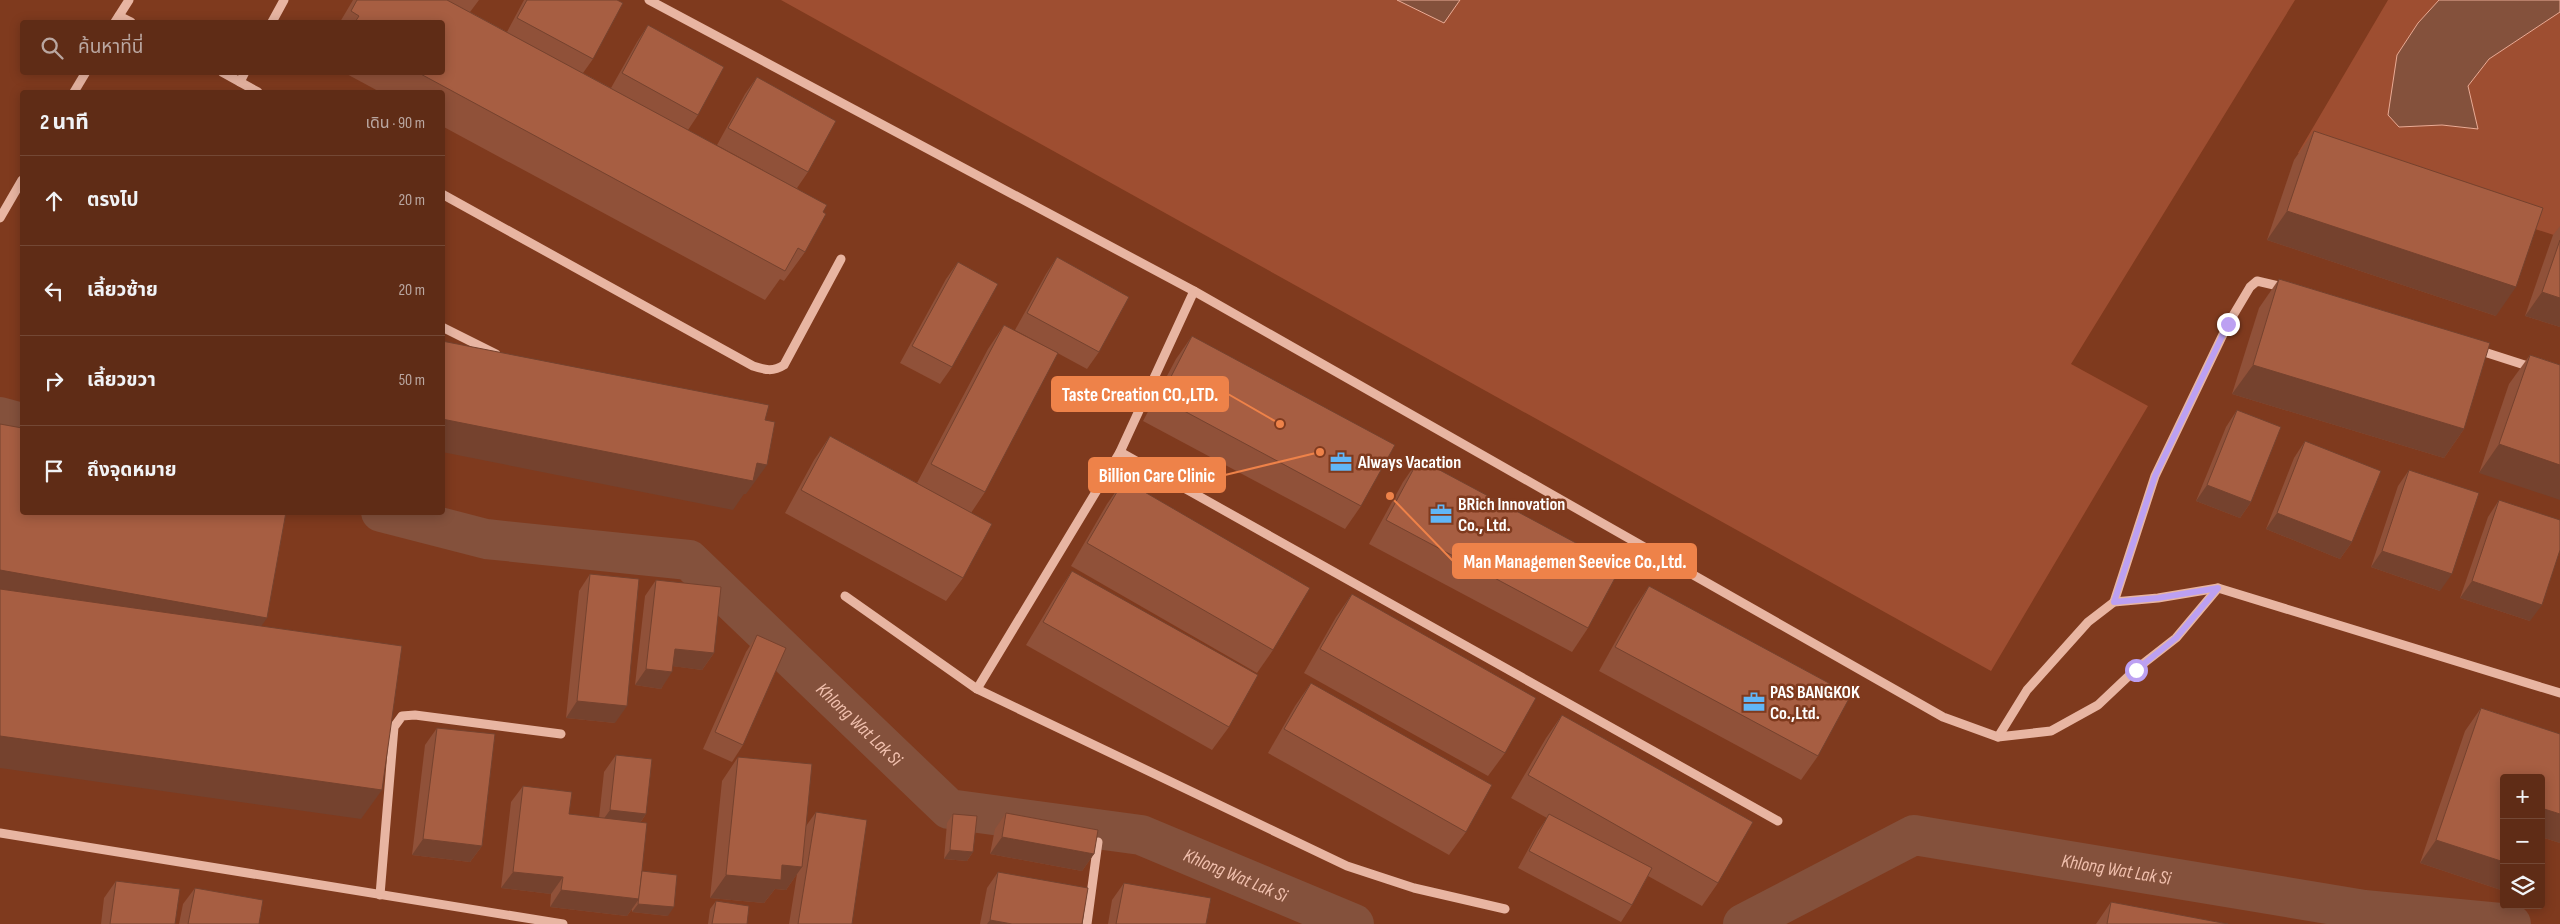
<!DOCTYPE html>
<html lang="th">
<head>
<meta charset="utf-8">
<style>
	:root { --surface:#5f2c16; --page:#683823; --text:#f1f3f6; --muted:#baa7a1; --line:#734835 }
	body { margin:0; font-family:"Sofia Sans Condensed","Noto Sans Thai",sans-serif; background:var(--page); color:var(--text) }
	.controls { position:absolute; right:15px; bottom:15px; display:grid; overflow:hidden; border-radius:5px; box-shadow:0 2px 12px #0003 }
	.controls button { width:45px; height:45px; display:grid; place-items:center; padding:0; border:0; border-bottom:1px solid var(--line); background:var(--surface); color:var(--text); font:25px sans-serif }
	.stop { position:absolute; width:15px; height:15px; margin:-11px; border:4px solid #bca0f2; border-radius:50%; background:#fff }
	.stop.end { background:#bca0f2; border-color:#fff; box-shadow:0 1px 5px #0008 }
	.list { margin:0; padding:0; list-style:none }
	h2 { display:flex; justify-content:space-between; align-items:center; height:65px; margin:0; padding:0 20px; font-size:21px }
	h2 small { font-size:16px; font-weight:400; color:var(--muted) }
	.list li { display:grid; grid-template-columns:32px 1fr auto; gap:15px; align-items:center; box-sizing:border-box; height:90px; padding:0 20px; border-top:1px solid var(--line) }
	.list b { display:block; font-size:19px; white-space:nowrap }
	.list em { font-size:16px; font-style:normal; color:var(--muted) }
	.icon { flex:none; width:28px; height:28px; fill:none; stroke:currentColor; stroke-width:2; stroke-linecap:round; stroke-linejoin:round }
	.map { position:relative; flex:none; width:2560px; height:924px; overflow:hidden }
	.search { position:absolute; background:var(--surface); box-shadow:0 2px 12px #0003; left:20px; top:20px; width:425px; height:55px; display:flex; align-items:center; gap:12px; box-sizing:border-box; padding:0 18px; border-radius:5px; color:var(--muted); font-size:19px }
	.panel { position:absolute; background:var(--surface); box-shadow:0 2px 12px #0003; left:20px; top:90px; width:425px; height:425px; border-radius:5px }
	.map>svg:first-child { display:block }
	.green { fill:#9e4e31 }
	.water { fill:#84513c; stroke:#eaab95 }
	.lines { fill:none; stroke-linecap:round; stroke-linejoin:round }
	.canal { stroke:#84513c; stroke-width:40 }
	.minor { stroke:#e8b5a2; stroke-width:9 }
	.wall { fill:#905139 }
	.shaded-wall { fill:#75422e }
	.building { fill:#a75e42; stroke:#75422e }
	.route { stroke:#bca0f2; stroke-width:6 }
	.labels { text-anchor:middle; stroke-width:5; stroke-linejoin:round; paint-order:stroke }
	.poi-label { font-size:18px; font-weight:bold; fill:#fff; stroke:#7f3a1e; text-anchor:start }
	.water-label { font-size:19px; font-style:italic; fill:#f0bfad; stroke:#7f3a1e }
	.leader { fill:none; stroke:#ee8249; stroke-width:2 }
	.callout-dot { fill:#ee8249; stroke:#7f3a1e; stroke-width:2 }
	.callout { fill:#ee8249; stroke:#ee8249; stroke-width:2 }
	.callout-label { font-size:19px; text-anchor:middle; font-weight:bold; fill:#fff }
</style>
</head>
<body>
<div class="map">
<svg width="2560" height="924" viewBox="0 0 2560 924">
	<rect width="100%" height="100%" fill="#7f3a1e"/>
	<g class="green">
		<path d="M 781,0 L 1397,0 L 1444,22 L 1460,0 L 2295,0 L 2071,364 L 2148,406 L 1991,671 Z"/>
		<path d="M 2388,0 L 2439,0 L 2418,23 L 2397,55 L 2442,125 L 2478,129 L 2468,86 L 2489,59 L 2560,12 L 2560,237 L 2298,153 Z"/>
	</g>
	<g class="water">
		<path d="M 1397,0 L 1460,0 L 1444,23 Z"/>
		<path d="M 2439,0 L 2560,0 L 2560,12 L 2489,59 L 2468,86 L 2478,129 L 2442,125 L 2399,127 L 2388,115 L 2397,55 L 2418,23 Z"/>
	</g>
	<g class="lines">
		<g class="canal">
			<path d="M 0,417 L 22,423"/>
			<path id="s1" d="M 381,512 L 486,539 L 689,560 L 949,809 L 1141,835 L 1354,924"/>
			<path id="s2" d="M 1743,924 L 1914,835 L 2364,910 L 2511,924"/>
		</g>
		<g class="minor">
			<path d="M 649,0 L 1194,291 L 1943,717 L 1998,737 L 2051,731 L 2098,705 L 2135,670 L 2176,638 L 2218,588"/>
			<path d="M 119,16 L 131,22"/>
			<path d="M 115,22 L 129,0"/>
			<path d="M 272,22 L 284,0"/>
			<path d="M 222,72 L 258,92"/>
			<path d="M 240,82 L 245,72"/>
			<path d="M 74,92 L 86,72"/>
			<path d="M 442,194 L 753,366 C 765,370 773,372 784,365 L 841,259"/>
			<path d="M 0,218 L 22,180"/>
			<path d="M 442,327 L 496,354"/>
			<path d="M 2478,350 L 2534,368"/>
			<path d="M 1120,452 L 1778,821"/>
			<path d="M 845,596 L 977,689 L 1347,866 L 1414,888 L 1505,909"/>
			<path d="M 2114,602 L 2155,476 L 2228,324 L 2250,287 L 2257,281 L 2287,288"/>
			<path d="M 977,689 L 1120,452 L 1194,291"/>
			<path d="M 1998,737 L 2027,690 L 2088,622 L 2114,602 L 2158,598 L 2218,588 L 2560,693"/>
			<path d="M 0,833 L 563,924"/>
			<path d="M 380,895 L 394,727 L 402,716 L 415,715 L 561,734"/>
			<path d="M 1087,924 L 1098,842"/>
		</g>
	</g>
	<g class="wall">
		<path d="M 353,0 L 479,0 L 470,12 L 507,32 L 524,0 L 617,0 L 593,59 L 583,73 L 611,88 L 637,42 L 648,25 L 698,115 L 688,130 L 787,183 L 717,145 L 745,94 L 757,77 L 808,172 L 797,188 L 823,212 L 805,252 L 784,281 L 780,279 L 765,300 L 442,126 L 442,92 L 380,92 L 343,72 L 442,72 L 442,22 L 340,22 Z"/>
		<path d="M 2314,131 L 2496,316 L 2267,240 L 2294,160 Z"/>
		<path d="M 2560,226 L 2560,327 L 2525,316 L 2553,235 Z"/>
		<path d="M 1057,257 L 1099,352 L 1087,369 L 1015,330 L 1046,274 Z"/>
		<path d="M 958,262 L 952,367 L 940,384 L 900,363 L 946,279 Z"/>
		<path d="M 2279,279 L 2464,429 L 2444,458 L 2232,394 L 2259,308 Z"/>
		<path d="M 1004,325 L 985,492 L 971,513 L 963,578 L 946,601 L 785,513 L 814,460 L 830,436 L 917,483 L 988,349 Z"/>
		<path d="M 1192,336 L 1361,506 L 1345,529 L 1143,421 L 1176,359 Z"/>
		<path d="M 2530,355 L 2560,365 L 2479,473 L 2509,384 Z"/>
		<path d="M 2237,410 L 2251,502 L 2240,518 L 2196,501 L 2226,427 Z"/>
		<path d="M 2305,441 L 2352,542 L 2340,559 L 2266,529 L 2294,458 Z"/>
		<path d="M 1419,459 L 1588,628 L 1572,652 L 1369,544 L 1403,482 Z"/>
		<path d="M 2409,470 L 2440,591 L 2371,567 L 2398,486 Z"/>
		<path d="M 1124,480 L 1273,650 L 1257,673 L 1071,566 L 1107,504 Z"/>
		<path d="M 2499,500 L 2530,621 L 2460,598 L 2488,517 Z"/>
		<path d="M 1072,571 L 1229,727 L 1212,750 L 1026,645 L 1056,595 Z"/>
		<path d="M 590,574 L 615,723 L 566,718 L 579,591 Z"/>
		<path d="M 656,580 L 714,653 L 702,670 L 673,666 L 661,689 L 635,685 L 645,596 Z"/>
		<path d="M 1649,586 L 1818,756 L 1801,780 L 1599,671 L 1633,610 Z"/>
		<path d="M 1352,594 L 1505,753 L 1488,776 L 1304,673 L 1336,617 Z"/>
		<path d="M 757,635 L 743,745 L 732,762 L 703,749 L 746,652 Z"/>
		<path d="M 1311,683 L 1466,832 L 1449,855 L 1268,753 L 1295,706 Z"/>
		<path d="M 2481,708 L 2560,734 L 2560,843 L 2541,837 L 2541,778 L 2501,890 L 2420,863 L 2465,731 Z"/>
		<path d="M 1562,715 L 1718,883 L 1702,906 L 1648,876 L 1632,905 L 1621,922 L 1518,868 L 1538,831 L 1547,818 L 1511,798 L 1546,738 Z"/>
		<path d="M 437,728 L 482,846 L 470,862 L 412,855 L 425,745 Z"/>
		<path d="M 616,755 L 646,814 L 640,823 L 642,871 L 668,916 L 632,912 L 632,909 L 627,916 L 550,907 L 551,894 L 501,888 L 511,802 L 523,786 L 569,814 L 599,818 L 604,772 Z"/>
		<path d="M 738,757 L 806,826 L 816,812 L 852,924 L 789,924 L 797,874 L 786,890 L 775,889 L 764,903 L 710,898 L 722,781 Z"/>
		<path d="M 1006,813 L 1094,854 L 1082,871 L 990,854 L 995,829 Z"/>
		<path d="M 953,814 L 973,852 L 967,861 L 944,859 L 947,823 Z"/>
		<path d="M 998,872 L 1082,924 L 980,924 L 987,888 Z"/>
		<path d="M 116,881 L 175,924 L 101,924 L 104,898 Z"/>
		<path d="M 1124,883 L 1206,924 L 1108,924 L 1112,900 Z"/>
		<path d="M 195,888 L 259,924 L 179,924 L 183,904 Z"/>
		<path d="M 716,901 L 747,924 L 708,924 L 710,909 Z"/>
		<path d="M 2111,902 L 2228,924 L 2096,924 Z"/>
	</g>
	<g class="shaded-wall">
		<path d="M 2287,211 L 2516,287 L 2496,316 L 2267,240 Z"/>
		<path d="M 2542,292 L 2560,298 L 2560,327 L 2525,316 Z"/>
		<path d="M 2253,365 L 2464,429 L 2444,458 L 2232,394 Z"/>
		<path d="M 442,419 L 757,463 L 767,465 L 746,494 L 744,494 L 733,510 L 442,452 Z"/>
		<path d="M 2499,444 L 2560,465 L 2560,500 L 2479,473 Z"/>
		<path d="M 2207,485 L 2251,502 L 2240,518 L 2196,501 Z"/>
		<path d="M 2277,513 L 2352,542 L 2340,559 L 2266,529 Z"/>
		<path d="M 2382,551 L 2452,574 L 2440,591 L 2371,567 Z"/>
		<path d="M 0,570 L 267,618 L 247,647 L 0,603 Z"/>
		<path d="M 2472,581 L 2542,605 L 2530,621 L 2460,598 Z"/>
		<path d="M 675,649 L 714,653 L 702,670 L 663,665 Z"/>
		<path d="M 646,669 L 672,672 L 661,689 L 635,685 Z"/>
		<path d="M 577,701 L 627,706 L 615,723 L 566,718 Z"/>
		<path d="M 0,736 L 382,790 L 361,819 L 0,768 Z"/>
		<path d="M 2541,808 L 2560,814 L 2560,843 L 2541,837 Z"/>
		<path d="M 610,810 L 646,814 L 635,830 L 598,827 Z"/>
		<path d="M 1002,837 L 1094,854 L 1082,871 L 990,854 Z"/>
		<path d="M 423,839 L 482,846 L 470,862 L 412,855 Z"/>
		<path d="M 2436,840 L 2504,862 L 2504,886 L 2501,890 L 2420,863 Z"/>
		<path d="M 950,850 L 973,852 L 967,861 L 944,859 Z"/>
		<path d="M 782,865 L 802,867 L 786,890 L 775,889 L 764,903 L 710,898 L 726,875 Z"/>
		<path d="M 513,872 L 563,877 L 551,894 L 501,888 Z"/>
		<path d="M 561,890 L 639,899 L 627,916 L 550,907 Z"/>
		<path d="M 638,904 L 674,907 L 668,916 L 632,912 Z"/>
		<path d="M 990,920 L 1012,924 L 987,924 Z"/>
	</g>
	<g class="building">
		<path d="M 357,0 L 447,0 L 827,205 L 823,212 L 826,214 L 805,252 L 798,248 L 785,271 L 417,72 L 442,72 L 442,22 L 355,22 L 359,16 L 351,11 Z"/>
		<path d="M 527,0 L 617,0 L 623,3 L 593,59 L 517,18 Z"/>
		<path d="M 648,25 L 724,67 L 698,115 L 622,73 Z"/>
		<path d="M 757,77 L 836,121 L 808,172 L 728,128 Z"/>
		<path d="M 2314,131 L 2543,208 L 2516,287 L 2287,211 Z"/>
		<path d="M 2560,240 L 2560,298 L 2542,292 Z"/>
		<path d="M 1057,257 L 1129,297 L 1099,352 L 1027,313 Z"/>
		<path d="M 958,262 L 998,284 L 952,367 L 912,346 Z"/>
		<path d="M 2279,279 L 2490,343 L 2464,429 L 2253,365 Z"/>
		<path d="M 1004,325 L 1058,353 L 985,492 L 931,464 Z"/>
		<path d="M 1192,336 L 1395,445 L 1361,506 L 1160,398 Z"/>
		<path d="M 442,341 L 769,405 L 765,420 L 775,422 L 767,465 L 757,463 L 753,481 L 442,419 Z"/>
		<path d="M 2530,355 L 2560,365 L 2560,465 L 2499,444 Z"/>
		<path d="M 2237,410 L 2281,427 L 2251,502 L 2207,485 Z"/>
		<path d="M 0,424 L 22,428 L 22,512 L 286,512 L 267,618 L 0,570 Z"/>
		<path d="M 830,436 L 992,524 L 963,578 L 801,490 Z"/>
		<path d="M 2305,441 L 2381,471 L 2352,542 L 2277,513 Z"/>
		<path d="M 1419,459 L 1621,567 L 1588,628 L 1386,520 Z"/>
		<path d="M 2409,470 L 2479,493 L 2452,574 L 2382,551 Z"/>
		<path d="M 1124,480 L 1310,588 L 1273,650 L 1087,543 Z"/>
		<path d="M 2499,500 L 2560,520 L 2560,550 L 2542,605 L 2472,581 Z"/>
		<path d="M 1072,571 L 1258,675 L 1229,727 L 1043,622 Z"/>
		<path d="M 590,574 L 639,579 L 627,706 L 577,701 Z"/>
		<path d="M 656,580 L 721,587 L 714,653 L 675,649 L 672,672 L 646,669 Z"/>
		<path d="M 1649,586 L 1851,695 L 1818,756 L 1615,647 Z"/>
		<path d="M 0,589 L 402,646 L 382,790 L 0,736 Z"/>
		<path d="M 1352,594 L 1536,698 L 1505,753 L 1320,649 Z"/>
		<path d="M 757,635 L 786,648 L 743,745 L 715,732 Z"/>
		<path d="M 1311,683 L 1492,785 L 1466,832 L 1284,729 Z"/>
		<path d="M 2481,708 L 2560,734 L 2560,814 L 2541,808 L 2541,778 L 2504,778 L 2504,862 L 2436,840 Z"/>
		<path d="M 1562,715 L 1753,822 L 1718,883 L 1528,775 Z"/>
		<path d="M 437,728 L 495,734 L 482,846 L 423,839 Z"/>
		<path d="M 616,755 L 652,759 L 646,814 L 610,810 Z"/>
		<path d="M 738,757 L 812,764 L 802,867 L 782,865 L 781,880 L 726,875 Z"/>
		<path d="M 523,786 L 572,792 L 569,814 L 647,823 L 639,899 L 561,890 L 563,877 L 513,872 Z"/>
		<path d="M 816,812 L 867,820 L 852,924 L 798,924 Z"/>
		<path d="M 1006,813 L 1098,830 L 1094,854 L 1002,837 Z"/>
		<path d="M 953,814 L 977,816 L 973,852 L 950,850 Z"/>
		<path d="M 1549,814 L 1652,868 L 1632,905 L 1529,851 Z"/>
		<path d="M 642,871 L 677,875 L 674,907 L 638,904 Z"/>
		<path d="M 998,872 L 1088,888 L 1082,924 L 1012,924 L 990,920 Z"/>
		<path d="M 116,881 L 180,889 L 175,924 L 110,924 Z"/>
		<path d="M 1124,883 L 1211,898 L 1206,924 L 1116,924 Z"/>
		<path d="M 195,888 L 263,900 L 259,924 L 188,924 Z"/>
		<path d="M 716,901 L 749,906 L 747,924 L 712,924 Z"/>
		<path d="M 2111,902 L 2228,924 L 2107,924 Z"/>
	</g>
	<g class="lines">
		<path class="route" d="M 2136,670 L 2176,638 L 2218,588 L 2158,598 L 2114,602 L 2155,476 L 2228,324"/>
	</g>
	<defs>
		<g id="office-bare" transform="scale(1.725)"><path d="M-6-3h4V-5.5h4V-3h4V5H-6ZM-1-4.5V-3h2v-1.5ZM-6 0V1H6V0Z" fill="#61b6f7" stroke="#7f3a1e" stroke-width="2.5" paint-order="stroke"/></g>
	</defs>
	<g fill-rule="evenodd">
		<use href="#office-bare" x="1341" y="462"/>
		<use href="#office-bare" x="1441" y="514"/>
		<use href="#office-bare" x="1754" y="702"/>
	</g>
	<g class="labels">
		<g class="poi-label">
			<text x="1358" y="468">Always Vacation</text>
			<text x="1458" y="510">BRich Innovation<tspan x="1458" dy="21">Co., Ltd.</tspan></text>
			<text x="1770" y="698">PAS BANGKOK<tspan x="1770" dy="21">Co.,Ltd.</tspan></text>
		</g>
		<g class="water-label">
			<text dy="7" stroke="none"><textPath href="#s1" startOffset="549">Khlong Wat Lak Si</textPath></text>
			<text dy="7" stroke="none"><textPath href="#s2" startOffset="398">Khlong Wat Lak Si</textPath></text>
			<text dy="7" stroke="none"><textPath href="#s1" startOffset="969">Khlong Wat Lak Si</textPath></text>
		</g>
	</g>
	<path class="leader" d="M1280 424L1228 394M1320 452L1225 475M1390 496L1453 561"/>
	<g class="callout-dot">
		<circle cx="1280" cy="424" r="5"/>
		<circle cx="1320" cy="452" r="5"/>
		<circle cx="1390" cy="496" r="5"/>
	</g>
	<g class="callout">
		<rect x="1052" y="377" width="176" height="34" rx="5"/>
		<rect x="1089" y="458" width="136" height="34" rx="5"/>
		<rect x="1453" y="544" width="243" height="34" rx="5"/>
	</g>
	<g class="callout-label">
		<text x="1140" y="401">Taste Creation CO.,LTD.</text>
		<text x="1157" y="482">Billion Care Clinic</text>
		<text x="1575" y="568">Man Managemen Seevice Co.,Ltd.</text>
	</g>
</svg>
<div class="controls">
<button>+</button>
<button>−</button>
<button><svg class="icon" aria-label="layers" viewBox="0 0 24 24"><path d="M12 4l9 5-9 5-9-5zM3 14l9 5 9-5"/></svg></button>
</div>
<div class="stop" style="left:2136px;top:670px"></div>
<div class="stop end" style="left:2228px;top:324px"></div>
<div class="search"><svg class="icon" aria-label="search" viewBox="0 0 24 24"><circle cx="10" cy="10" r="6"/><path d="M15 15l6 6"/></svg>ค้นหาที่นี่</div>
<section class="panel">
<h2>2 นาที<small>เดิน · 90 m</small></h2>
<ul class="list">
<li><svg class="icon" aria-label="ahead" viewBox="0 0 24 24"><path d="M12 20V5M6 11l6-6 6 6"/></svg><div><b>ตรงไป</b></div><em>20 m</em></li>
<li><svg class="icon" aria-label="left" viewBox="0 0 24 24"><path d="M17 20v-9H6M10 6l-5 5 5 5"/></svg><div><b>เลี้ยวซ้าย</b></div><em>20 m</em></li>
<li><svg class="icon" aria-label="right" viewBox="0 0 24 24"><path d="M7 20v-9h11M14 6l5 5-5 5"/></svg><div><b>เลี้ยวขวา</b></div><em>50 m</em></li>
<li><svg class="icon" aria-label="arrive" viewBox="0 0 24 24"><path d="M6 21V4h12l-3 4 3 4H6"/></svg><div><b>ถึงจุดหมาย</b></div></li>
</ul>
</section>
</div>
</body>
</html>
